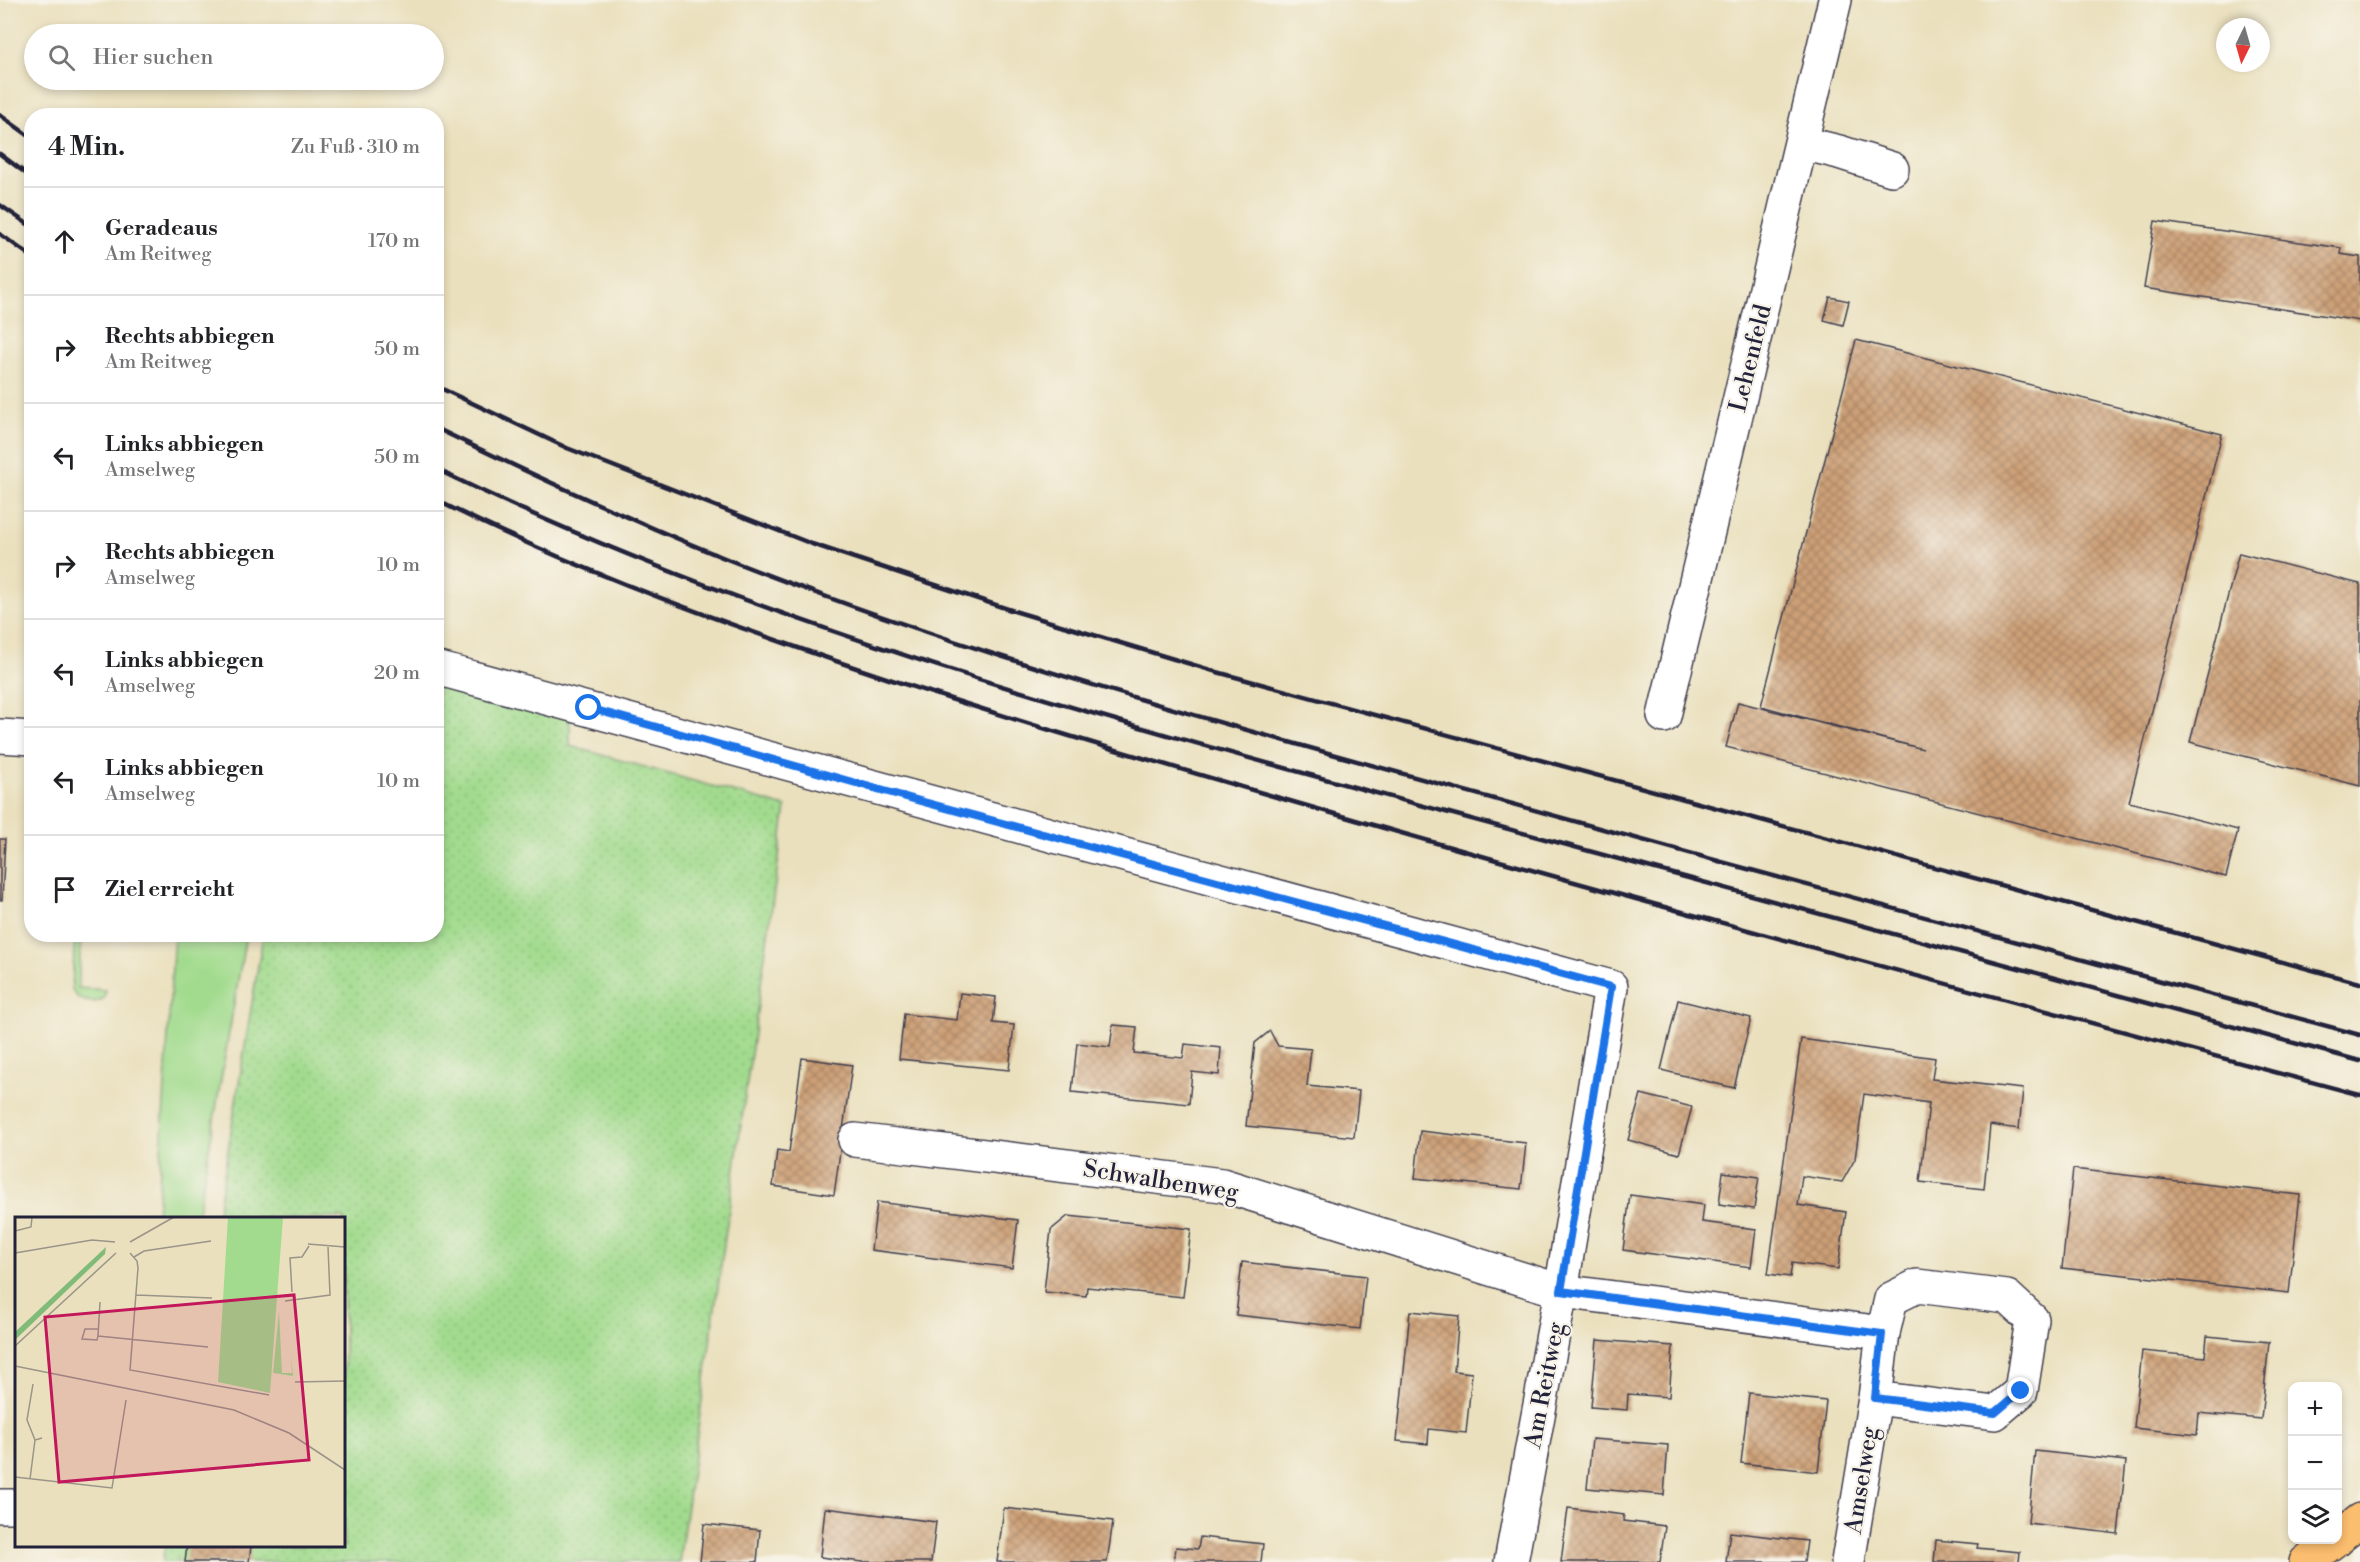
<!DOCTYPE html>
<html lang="de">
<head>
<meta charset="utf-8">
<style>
	:root { --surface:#fff; --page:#f6f6f6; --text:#202124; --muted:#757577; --line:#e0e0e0 }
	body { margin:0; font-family:"Libre Bodoni",serif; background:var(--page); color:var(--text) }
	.controls { position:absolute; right:18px; bottom:18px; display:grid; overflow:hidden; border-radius:12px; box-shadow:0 3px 9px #0003 }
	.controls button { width:54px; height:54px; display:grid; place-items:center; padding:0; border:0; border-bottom:2px solid var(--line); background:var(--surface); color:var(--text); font:30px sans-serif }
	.compass { position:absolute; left:2216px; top:18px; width:54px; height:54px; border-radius:50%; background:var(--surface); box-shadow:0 3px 9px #0003; rotate:185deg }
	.stop { position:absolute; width:18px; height:18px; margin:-14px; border:4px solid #1a73e8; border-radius:50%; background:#fff }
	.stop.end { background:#1a73e8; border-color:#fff; box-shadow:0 2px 6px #0008 }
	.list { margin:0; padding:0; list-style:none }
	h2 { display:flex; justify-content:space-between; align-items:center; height:78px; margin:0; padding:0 24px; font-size:26px }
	h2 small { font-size:20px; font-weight:400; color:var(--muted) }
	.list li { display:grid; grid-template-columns:39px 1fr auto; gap:18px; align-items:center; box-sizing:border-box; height:108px; padding:0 24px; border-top:2px solid var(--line) }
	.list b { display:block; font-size:22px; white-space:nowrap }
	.list p { margin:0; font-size:20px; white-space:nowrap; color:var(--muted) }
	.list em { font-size:20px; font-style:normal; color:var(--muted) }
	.icon { flex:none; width:33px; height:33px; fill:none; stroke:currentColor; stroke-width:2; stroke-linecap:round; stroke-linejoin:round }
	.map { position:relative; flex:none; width:2360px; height:1562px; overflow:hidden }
	.search { position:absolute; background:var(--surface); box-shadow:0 3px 9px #0003; left:24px; top:24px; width:420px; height:66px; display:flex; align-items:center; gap:15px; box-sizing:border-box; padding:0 21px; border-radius:33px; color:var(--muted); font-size:22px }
	.panel { position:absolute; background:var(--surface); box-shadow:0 3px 9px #0003; left:24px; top:108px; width:420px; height:834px; border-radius:24px }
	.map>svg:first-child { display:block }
	.green { fill:#a2db8e; stroke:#627e64; stroke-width:1.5 }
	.garden { fill:url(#garden-dots); stroke:#627e64; stroke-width:1.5 }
	.building { fill:url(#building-cross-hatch) }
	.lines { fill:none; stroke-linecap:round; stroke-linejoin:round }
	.minor-casing { stroke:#403e4e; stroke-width:36 }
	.major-casing { stroke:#403e4e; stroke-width:36 }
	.minor { stroke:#fff; stroke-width:33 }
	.major { stroke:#fbbd6e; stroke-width:33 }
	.rail { stroke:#22223b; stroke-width:4.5 }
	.route { stroke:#1a73e8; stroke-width:8 }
	.labels { text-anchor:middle; stroke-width:4.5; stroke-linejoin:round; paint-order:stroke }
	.street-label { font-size:24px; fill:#22223b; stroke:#f7f3e8 }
	.inset-road { fill:none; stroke:#9a9489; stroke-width:1.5 }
	.view { fill:#c2185b; fill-opacity:0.15; stroke:#c2185b; stroke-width:3 }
	.inset-edge { fill:none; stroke:#22223b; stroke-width:3 }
</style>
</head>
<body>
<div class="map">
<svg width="2360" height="1562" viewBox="0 0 2360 1562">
	<defs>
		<pattern id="garden-dots" width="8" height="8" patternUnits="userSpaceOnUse" patternTransform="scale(1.5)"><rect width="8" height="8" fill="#a2db8e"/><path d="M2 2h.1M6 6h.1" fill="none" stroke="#8bbc7b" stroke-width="1.8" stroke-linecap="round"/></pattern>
		<pattern id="building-cross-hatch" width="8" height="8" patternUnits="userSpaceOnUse" patternTransform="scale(1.5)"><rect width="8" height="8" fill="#cda077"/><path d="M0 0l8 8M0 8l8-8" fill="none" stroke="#a68263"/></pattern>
	</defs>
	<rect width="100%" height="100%" fill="#f7f3e8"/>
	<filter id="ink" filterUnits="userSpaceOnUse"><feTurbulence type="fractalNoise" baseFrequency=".0167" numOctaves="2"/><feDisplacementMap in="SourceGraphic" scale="12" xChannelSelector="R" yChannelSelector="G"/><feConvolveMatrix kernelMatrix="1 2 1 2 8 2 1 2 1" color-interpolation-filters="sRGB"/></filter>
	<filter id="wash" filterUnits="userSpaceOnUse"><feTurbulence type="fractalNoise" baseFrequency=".008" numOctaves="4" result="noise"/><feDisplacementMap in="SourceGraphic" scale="24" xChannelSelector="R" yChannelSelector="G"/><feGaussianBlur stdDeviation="1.35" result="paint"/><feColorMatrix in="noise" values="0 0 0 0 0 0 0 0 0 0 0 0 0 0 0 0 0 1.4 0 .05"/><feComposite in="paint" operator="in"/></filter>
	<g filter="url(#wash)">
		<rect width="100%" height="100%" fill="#eae0bd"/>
		<g class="green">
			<path d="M 75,935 L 81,935 L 78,988 L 106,990 L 104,998 C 93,1005 77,1002 72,989 Z"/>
			<path d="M 174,935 L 246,935 L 197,1218 L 157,1218 Z"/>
		</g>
		<path class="garden" d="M 437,686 L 570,718 L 570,746 L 786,807 L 679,1562 L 162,1562 L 165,1546 L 344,1546 L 344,1218 L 217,1218 L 263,935 L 436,934 Z"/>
		<g id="blocks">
			<g class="building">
				<path d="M 2155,221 L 2341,248 L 2340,254 L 2360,257 L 2360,321 L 2144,288 Z"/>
				<path d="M 1830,297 L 1849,301 L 1843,325 L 1824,320 Z"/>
				<path d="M 1856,340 L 2222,434 L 2129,802 L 2238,830 L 2226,877 L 1726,747 L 1738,702 L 1923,749 L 1761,706 Z"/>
				<path d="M 2239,553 L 2360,584 L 2360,786 L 2190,742 Z"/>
				<path d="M 0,839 L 5,839 L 2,900 L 0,900 Z"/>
				<path d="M 960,993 L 996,997 L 993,1023 L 1014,1025 L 1009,1070 L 899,1059 L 904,1014 L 957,1020 Z"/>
				<path d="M 1678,1000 L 1751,1018 L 1734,1088 L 1661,1070 Z"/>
				<path d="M 1113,1025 L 1137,1027 L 1134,1053 L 1183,1058 L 1185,1044 L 1221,1048 L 1219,1075 L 1192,1072 L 1189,1104 L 1072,1092 L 1077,1043 L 1110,1047 Z"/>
				<path d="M 1270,1031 L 1278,1046 L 1311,1049 L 1307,1086 L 1359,1091 L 1354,1137 L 1246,1126 L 1255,1043 Z"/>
				<path d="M 1801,1039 L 1935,1058 L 1932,1079 L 2023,1089 L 2019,1129 L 1990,1125 L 1984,1189 L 1920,1182 L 1929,1103 L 1864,1094 L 1855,1159 L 1842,1182 L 1802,1176 L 1798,1205 L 1846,1212 L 1838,1269 L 1792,1263 L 1790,1277 L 1768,1274 Z"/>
				<path d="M 802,1058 L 852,1065 L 834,1195 L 773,1186 L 777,1150 L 789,1152 Z"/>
				<path d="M 1641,1094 L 1692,1107 L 1679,1154 L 1628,1140 Z"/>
				<path d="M 1420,1131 L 1526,1143 L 1521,1189 L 1415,1178 Z"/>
				<path d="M 2073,1169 L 2300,1195 L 2289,1293 L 2062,1268 Z"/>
				<path d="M 1723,1172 L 1759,1177 L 1754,1209 L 1719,1204 Z"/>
				<path d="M 1630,1195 L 1704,1205 L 1702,1222 L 1756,1229 L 1751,1267 L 1623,1250 Z"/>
				<path d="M 877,1202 L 1018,1220 L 1012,1268 L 871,1250 Z"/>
				<path d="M 1068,1216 L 1191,1229 L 1183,1297 L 1087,1287 L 1086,1296 L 1044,1292 L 1051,1230 Z"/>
				<path d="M 1242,1262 L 1366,1276 L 1360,1329 L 1236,1315 Z"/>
				<path d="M 1410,1311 L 1459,1316 L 1454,1371 L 1472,1373 L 1466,1433 L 1429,1429 L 1428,1444 L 1397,1441 Z"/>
				<path d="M 2207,1336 L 2269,1342 L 2261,1419 L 2199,1413 L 2197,1435 L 2134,1428 L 2142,1351 L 2205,1357 Z"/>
				<path d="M 1597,1340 L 1673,1346 L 1669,1397 L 1628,1394 L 1627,1410 L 1591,1407 Z"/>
				<path d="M 1749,1393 L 1826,1401 L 1818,1472 L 1741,1463 Z"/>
				<path d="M 1592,1439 L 1668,1445 L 1664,1495 L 1587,1488 Z"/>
				<path d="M 2035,1451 L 2126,1461 L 2118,1534 L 2028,1523 Z"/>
				<path d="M 825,1508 L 936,1522 L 931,1562 L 863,1562 L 820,1557 Z"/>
				<path d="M 1004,1508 L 1113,1521 L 1107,1562 L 997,1562 Z"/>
				<path d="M 1568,1508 L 1624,1515 L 1623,1521 L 1665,1526 L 1660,1562 L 1561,1562 Z"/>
				<path d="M 704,1524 L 760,1530 L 757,1562 L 700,1562 Z"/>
				<path d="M 1730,1532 L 1807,1541 L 1804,1562 L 1726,1562 Z"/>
				<path d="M 1200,1537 L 1263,1544 L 1261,1562 L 1174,1562 L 1176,1547 L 1198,1549 Z"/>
				<path d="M 1936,1540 L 1978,1544 L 1977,1548 L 2020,1552 L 2019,1562 L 1934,1562 Z"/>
				<path d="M 187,1546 L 251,1546 L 249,1562 L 185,1562 Z"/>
			</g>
		</g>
	</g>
	<g filter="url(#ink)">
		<use href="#blocks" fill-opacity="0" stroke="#403e4e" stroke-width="1.5"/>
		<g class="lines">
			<g class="minor-casing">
				<g id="minor">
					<path d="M 1802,143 L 1839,152 L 1892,169"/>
					<path d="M 436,668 L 1611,987 L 1561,1291 L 1511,1562"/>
					<path d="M 1664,716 L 1835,0"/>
					<path d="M 0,736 L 32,738"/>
					<path d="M 855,1140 L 1222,1185 L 1561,1291 L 1883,1333"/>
					<path d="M 0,1506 L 16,1506"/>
					<path d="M 1848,1562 L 1875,1398 L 1883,1333 L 1891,1299 L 1917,1286 L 2007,1297 L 2032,1320 L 2021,1391 L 1995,1413 L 1875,1398"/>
				</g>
			</g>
			<g class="major-casing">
				<g id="major">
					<path d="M 2338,1537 L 2360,1520"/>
					<path d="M 2306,1562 L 2335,1540"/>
				</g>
			</g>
			<use href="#minor" class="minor"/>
			<use href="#major" class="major"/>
			<g class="rail">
				<path d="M 0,115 L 32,138"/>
				<path d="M 0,154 L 32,178"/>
				<path d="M 0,205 L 32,227"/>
				<path d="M 0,234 L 32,257"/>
				<path d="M 436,386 L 567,448 L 812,544 L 1014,611 L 1217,672 L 2360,983"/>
				<path d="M 436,428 C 537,477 638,524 742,565 C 988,661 1244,730 1498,800 C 1785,880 2073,958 2360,1035"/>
				<path d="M 436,469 C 755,625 1101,718 1442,811 C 1748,894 2054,977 2360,1061"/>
				<path d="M 436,500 C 545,555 658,599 773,639 C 935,697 1100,746 1266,794 C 1629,900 1995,997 2360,1095"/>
			</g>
		</g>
	</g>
	<g class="lines" filter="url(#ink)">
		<path class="route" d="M 589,708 L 920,801 L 1611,987 L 1561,1291 L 1882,1334 L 1875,1398 L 1995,1413 L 2021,1391"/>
	</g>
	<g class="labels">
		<g class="street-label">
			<text transform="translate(1750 358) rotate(-76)" y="8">Lehenfeld</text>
			<text transform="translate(1161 1180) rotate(9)" y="8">Schwalbenweg</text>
			<text transform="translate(1544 1385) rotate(-79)" y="8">Am Reitweg</text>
			<text transform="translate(1861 1480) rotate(-81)" y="8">Amselweg</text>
		</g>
	</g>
	<g transform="translate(15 1217)">
		<rect width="330" height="330" fill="#eae0bd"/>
		<path d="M 264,94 L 267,156 L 277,156 L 276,138 L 278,159 L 258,156 Z" fill="#a2db8e"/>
		<path d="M 91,30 L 90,37 L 0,123 L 0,115 Z" fill="#81bb79"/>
		<path d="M 213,0 L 268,0 L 255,176 L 203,165 Z" fill="#a2db8e"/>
		<path class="inset-road" d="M 0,14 L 16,10 L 17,0M 115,25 L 159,0M 293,27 L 330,30M 0,36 L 77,23 L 100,25M 115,36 L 122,44 L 123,51 L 115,153 L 254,178M 119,40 L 129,34 L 196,24M 277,75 L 275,41 L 287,40 L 294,29M 121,78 L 197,81M 270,84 L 315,78 L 313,30M 83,112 L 70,112 L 67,122 L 82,123 L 83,119 L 85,85M 83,119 L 193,130M 0,129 L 101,36M 0,149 L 219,193 L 274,216 L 330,253M 280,165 L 330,164M 18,167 L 12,203 L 20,223M 0,260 L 97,271 L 111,183M 15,262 L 20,223 L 27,221"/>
		<path class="view" d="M 279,78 L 294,243 L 44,265 L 30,100 Z"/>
		<rect width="330" height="330" class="inset-edge"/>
	</g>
</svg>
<div class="controls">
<button>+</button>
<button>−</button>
<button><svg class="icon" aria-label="layers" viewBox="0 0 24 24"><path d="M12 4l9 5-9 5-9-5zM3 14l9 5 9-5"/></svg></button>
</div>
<svg class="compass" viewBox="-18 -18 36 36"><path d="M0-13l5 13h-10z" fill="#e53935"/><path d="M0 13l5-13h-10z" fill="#757577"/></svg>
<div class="stop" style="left:589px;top:708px"></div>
<div class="stop end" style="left:2021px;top:1391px"></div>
<div class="search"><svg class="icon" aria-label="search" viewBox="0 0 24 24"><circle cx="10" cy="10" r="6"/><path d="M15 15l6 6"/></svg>Hier suchen</div>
<section class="panel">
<h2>4 Min.<small>Zu Fuß · 310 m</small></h2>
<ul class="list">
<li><svg class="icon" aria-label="ahead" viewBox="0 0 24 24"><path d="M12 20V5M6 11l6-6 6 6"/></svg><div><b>Geradeaus</b><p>Am Reitweg</p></div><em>170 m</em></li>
<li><svg class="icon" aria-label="right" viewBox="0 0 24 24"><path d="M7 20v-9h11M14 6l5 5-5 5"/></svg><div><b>Rechts abbiegen</b><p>Am Reitweg</p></div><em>50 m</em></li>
<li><svg class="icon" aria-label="left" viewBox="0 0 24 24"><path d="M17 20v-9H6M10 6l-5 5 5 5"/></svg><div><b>Links abbiegen</b><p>Amselweg</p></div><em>50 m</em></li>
<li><svg class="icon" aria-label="right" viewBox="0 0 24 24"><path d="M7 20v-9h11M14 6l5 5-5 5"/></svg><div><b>Rechts abbiegen</b><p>Amselweg</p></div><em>10 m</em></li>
<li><svg class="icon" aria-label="left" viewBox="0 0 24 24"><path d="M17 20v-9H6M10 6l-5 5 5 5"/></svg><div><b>Links abbiegen</b><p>Amselweg</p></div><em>20 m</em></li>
<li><svg class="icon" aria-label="left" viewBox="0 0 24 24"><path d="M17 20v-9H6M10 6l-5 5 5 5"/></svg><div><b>Links abbiegen</b><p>Amselweg</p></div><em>10 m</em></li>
<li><svg class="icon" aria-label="arrive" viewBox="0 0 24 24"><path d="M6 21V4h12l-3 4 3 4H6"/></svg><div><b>Ziel erreicht</b></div></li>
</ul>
</section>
</div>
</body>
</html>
